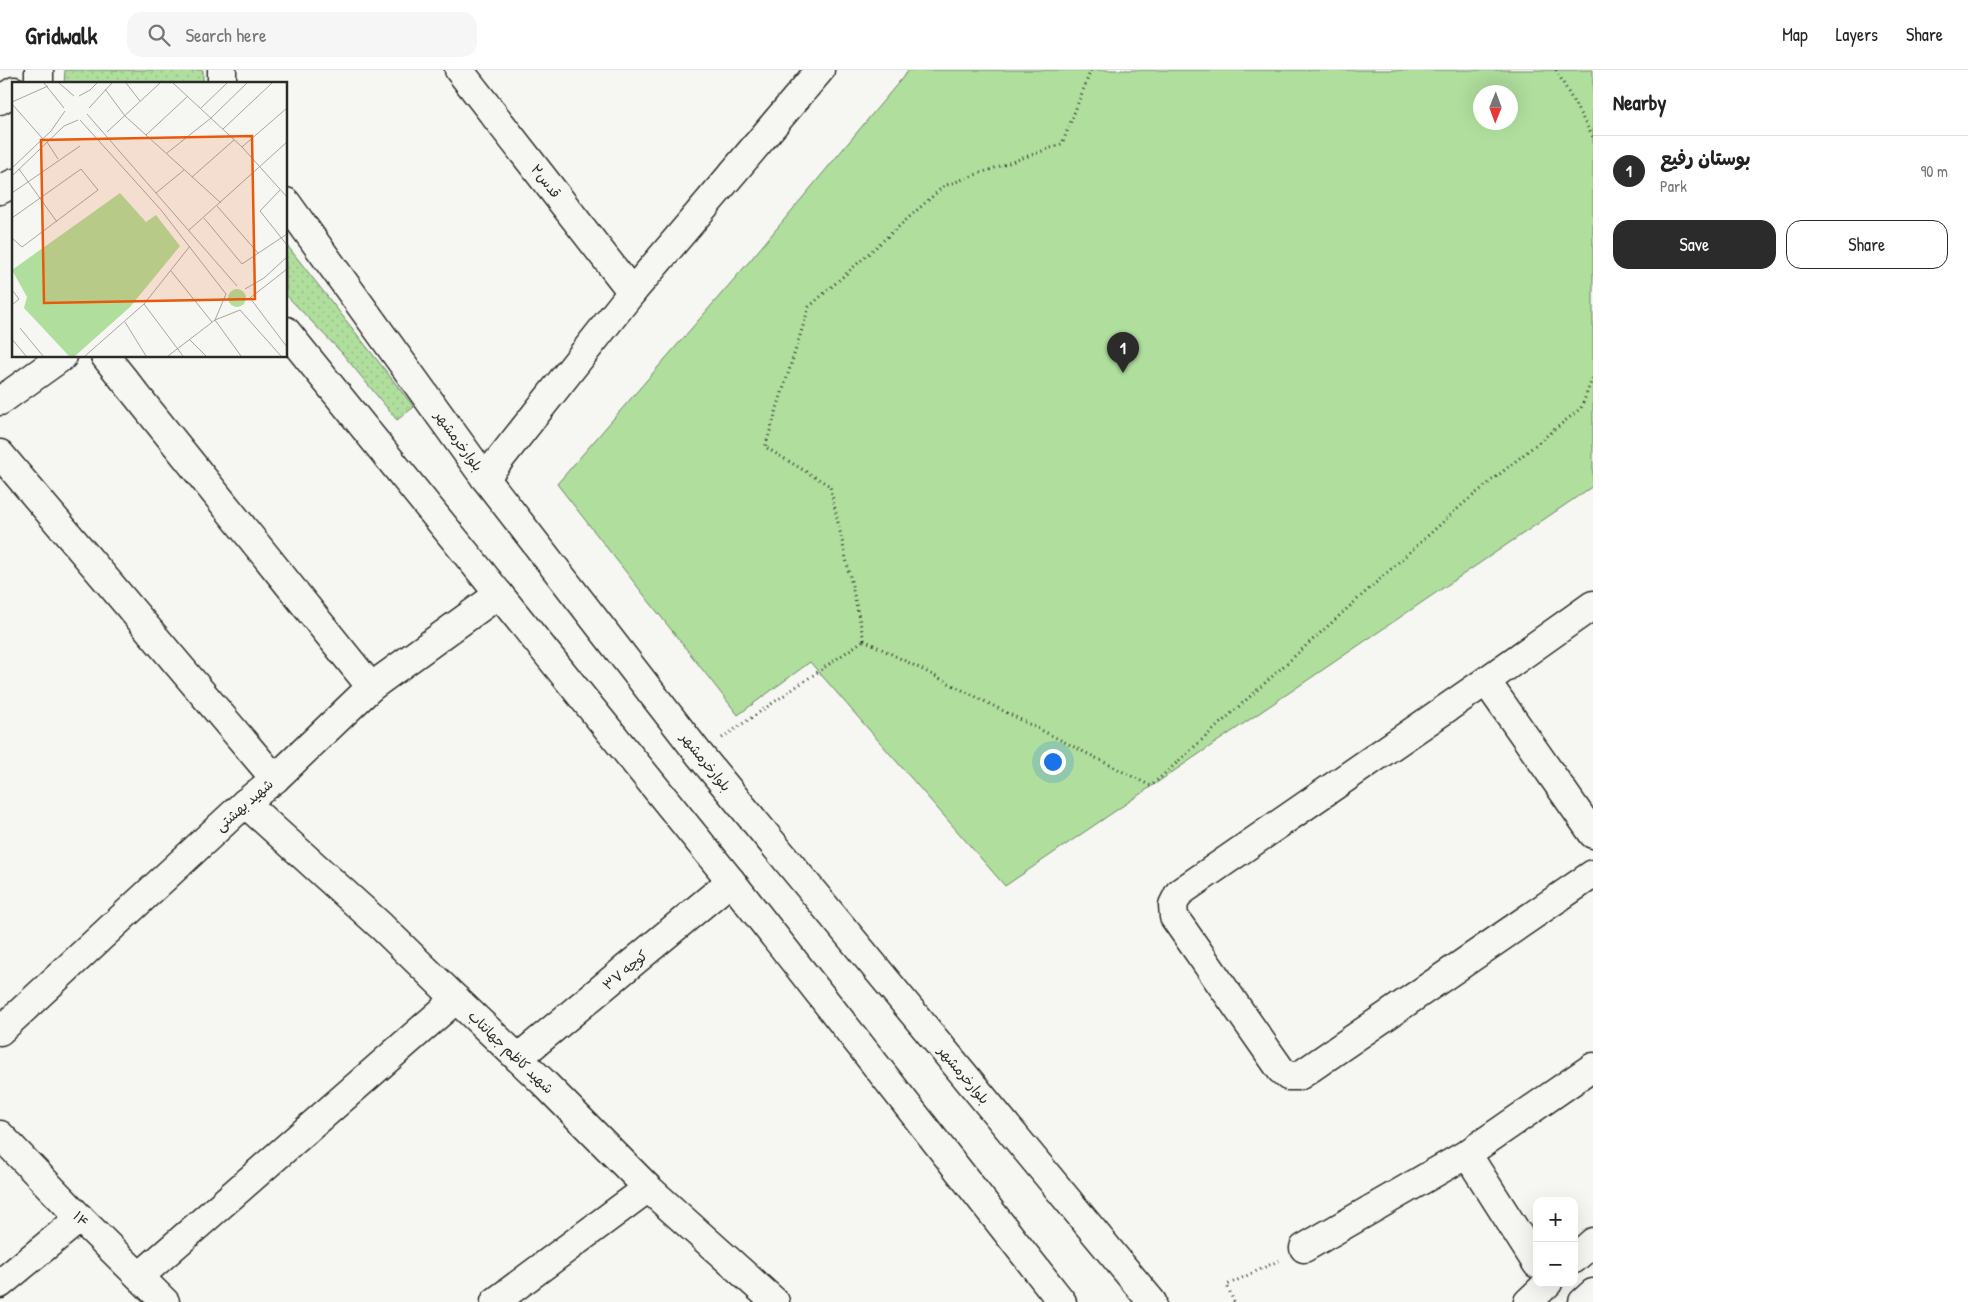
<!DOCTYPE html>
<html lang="en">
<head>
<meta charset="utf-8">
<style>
	:root { --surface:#fff; --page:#f6f6f6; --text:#222; --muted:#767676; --line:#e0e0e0; --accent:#2b2b2b }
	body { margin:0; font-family:"Patrick Hand","Playpen Sans Arabic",sans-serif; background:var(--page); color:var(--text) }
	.controls { position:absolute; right:15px; bottom:15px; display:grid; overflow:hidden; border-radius:10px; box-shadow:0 5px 20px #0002 }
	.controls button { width:45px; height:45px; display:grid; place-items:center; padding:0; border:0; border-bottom:1px solid var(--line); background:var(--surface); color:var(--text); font:25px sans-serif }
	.compass { position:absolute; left:1473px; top:15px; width:45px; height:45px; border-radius:50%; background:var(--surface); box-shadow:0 5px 20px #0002; rotate:181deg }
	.you { position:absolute; left:1052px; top:691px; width:18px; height:18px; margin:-12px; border:4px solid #fff; border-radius:50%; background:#1a73e8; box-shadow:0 0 0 8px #1a73e833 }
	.badge { display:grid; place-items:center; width:32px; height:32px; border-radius:50%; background:var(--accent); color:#fff; font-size:16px; font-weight:700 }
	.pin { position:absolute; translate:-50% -41px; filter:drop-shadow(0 1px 2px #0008) }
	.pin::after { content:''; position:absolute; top:26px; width:18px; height:15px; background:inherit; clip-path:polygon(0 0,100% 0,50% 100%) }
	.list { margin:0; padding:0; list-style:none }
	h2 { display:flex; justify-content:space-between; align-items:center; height:65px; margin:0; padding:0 20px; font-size:21px }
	h2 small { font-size:16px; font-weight:400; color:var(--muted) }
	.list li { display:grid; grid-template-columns:32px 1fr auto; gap:15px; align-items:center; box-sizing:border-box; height:70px; padding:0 20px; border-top:1px solid var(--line) }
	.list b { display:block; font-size:19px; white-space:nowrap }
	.list p { margin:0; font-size:16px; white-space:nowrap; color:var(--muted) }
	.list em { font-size:16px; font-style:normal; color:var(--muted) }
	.actions { display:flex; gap:10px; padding:15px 20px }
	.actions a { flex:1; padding:11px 0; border:1px solid var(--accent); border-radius:15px; text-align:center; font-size:18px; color:var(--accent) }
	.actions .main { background:var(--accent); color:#fff }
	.icon { flex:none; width:28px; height:28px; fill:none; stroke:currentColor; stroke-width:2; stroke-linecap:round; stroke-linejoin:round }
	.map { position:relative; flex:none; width:1593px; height:1232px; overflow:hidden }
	header { display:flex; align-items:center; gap:30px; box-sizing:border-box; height:70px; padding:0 25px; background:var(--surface); border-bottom:1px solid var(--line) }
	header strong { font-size:24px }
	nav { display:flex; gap:28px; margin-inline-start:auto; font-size:18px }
	.search { width:350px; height:45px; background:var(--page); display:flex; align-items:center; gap:12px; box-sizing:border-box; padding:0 18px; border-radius:15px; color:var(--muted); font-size:19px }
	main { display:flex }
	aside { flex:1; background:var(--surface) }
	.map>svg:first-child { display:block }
	.grass { fill:url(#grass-dots); stroke:#6d8464 }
	.park { fill:#afde9d; stroke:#6d8464; fill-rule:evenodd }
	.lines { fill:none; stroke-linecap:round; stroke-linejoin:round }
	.minor-casing { stroke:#2b2b2b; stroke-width:31 }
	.tertiary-casing { stroke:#2b2b2b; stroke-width:31 }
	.secondary-casing { stroke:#2b2b2b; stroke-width:31 }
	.primary-casing { stroke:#2b2b2b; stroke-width:31 }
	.path { stroke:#2b2b2b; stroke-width:3; stroke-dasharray:1 4; stroke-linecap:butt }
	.minor { stroke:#f6f6f2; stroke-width:28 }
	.tertiary { stroke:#f6f6f2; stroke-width:28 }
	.secondary { stroke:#f6f6f2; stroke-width:28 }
	.primary { stroke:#f6f6f2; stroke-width:28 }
	.labels { text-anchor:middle; stroke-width:4; stroke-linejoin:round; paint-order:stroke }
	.street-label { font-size:14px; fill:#2b2b2b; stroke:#f6f6f2 }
	.inset-road { fill:none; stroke:#a5a5a2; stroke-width:1 }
	.view { fill:#e8590c; fill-opacity:0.15; stroke:#e8590c; stroke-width:2.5 }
	.inset-edge { fill:none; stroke:#2b2b2b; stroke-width:2.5 }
</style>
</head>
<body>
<header>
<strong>Gridwalk</strong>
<div class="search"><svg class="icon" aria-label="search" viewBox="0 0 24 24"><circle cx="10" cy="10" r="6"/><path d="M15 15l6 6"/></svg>Search here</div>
<nav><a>Map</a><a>Layers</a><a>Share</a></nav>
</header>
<main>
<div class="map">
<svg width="1593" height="1232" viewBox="0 0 1593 1232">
	<defs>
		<pattern id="grass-dots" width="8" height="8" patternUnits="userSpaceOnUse" patternTransform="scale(1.25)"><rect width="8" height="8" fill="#afde9d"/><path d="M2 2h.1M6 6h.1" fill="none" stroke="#97bf87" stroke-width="1.8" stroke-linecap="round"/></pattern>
	</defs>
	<rect width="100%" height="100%" fill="#f6f6f2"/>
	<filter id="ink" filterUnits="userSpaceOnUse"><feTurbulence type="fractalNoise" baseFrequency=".02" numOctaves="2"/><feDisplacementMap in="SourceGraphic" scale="10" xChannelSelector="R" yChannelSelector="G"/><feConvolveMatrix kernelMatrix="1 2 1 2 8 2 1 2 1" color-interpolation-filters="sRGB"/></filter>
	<g filter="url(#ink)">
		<g class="grass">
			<path d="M 65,0 L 203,0 L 203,14 L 64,14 Z"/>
			<path d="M 286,174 L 414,337 L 397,350 L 341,282 L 286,225 Z"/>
		</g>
		<path class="park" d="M 909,0 L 1593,0 L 1593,416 L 1005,816 L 810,592 L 738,645 L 557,414 L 748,193 ZM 1480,22 L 1510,22 L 1510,52 L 1480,52 Z"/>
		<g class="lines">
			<g class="minor-casing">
				<g id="minor">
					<path d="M 459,0 L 632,222"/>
					<path d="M 105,286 L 371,617"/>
					<path d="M 0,331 L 63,286"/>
					<path d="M 0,384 L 275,709"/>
					<path d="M 485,408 L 632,222 L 820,0"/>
					<path d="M 1593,535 L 1486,611 L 1179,823 L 1173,835 L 1174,847 L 1281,1000 L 1288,1006 L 1299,1006 L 1593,804"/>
					<path d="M 1486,611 L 1593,764"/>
					<path d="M 245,733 L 381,856 L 456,929 L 542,1011 L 648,1118 L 775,1232"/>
					<path d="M 518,988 L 731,811"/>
					<path d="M 0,1065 L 80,1148 L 165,1232"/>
					<path d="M 1467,1084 L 1537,1194"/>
					<path d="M 1304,1178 L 1467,1084 L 1593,997"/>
					<path d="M 140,1206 L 456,929"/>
					<path d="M 0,1214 L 80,1148"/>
					<path d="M 495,1232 L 648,1118"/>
				</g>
			</g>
			<g class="tertiary-casing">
				<g id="tertiary">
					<path d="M 0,961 L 245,733 L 275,709 L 371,617 L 499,524"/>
					<path d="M 1574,1189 L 1593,1172"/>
					<path d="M 1528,1232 L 1548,1213"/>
					<path d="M 1583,1232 L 1593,1223"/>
				</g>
			</g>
			<g class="secondary-casing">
				<g id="secondary">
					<path d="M 0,30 L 14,21"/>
					<path d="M 0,120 L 14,113"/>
				</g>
			</g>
			<g class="primary-casing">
				<g id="primary">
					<path d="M 222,0 L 222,14"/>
					<path d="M 39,14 L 39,0"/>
					<path d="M 286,132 L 485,408 L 699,684 L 1152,1232"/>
					<path d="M 286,261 L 731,811 L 1062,1232"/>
				</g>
			</g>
			<g class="path">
				<path d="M 1556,0 L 1593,67"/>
				<path d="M 864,570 L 1151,716 L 1464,433 L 1581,338 L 1593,307"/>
				<path d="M 864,570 L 830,416 L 765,377 L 809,237 L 944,116 L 1062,74 L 1091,0"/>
				<path d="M 722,668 L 864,570"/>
				<path d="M 1234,1232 L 1227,1215 L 1280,1190"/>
			</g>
			<use href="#minor" class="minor"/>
			<use href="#tertiary" class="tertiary"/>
			<use href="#secondary" class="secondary"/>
			<use href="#primary" class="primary"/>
		</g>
	</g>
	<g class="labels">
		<g class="street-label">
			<text transform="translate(546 111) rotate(52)" y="5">قدس۲</text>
			<text transform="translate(459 371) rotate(54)" y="5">بلوارخرمشهر</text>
			<text transform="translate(706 692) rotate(51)" y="5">بلوارخرمشهر</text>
			<text transform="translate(244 735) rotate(-41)" y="5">شهید بهشتی</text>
			<text transform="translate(625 900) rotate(-40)" y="5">کوچه ۳۷</text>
			<text transform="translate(511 982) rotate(44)" y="5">شهید کاظم جهانتاب</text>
			<text transform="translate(964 1005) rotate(50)" y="5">بلوارخرمشهر</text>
			<text transform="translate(81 1149) rotate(45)" y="5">۱۴</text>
		</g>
	</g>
	<g transform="translate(12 12)">
		<rect width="275" height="275" fill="#f6f6f2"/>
		<path d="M216 216a9 9 0 1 1 18 0a9 9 0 1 1-18 0Z" fill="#afde9d"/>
		<path d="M 108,111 L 134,140 L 144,133 L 168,164 L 118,225 L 63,274 L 57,274 L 12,226 L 15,215 L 0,188 Z" fill="#afde9d"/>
		<path class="inset-road" d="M 32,1 L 52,26M 47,1 L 62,14M 114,1 L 128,19M 161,1 L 230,65 L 275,115M 93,7 L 113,34 L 209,121M 67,14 L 78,8 L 85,1M 0,20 L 36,4M 0,22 L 31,57M 77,26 L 100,1M 189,26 L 215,1M 75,32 L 225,204M 68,38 L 149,128 L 214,212M 211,47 L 260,1M 95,50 L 148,1M 134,53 L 176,14M 35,60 L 46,77M 230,65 L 275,26M 155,71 L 199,36 L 235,1M 0,86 L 39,49 L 53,29M 7,87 L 45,140M 0,94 L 52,44 L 66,38M 180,95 L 222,58M 268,108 L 248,129 L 275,163M 0,111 L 68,64M 144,111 L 172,88M 205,124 L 246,171M 0,136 L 69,87 L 86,108 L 10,165 L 0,156M 192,136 L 230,182 L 275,152M 176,149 L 275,60M 275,187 L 238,216 L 275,265M 159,189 L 200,240M 233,207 L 252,196 L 275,175M 0,208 L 7,217 L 0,223M 132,222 L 171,274M 228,228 L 269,274M 203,238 L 229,274M 203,238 L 214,212M 113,240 L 134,274M 8,246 L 31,274M 0,257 L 14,274M 178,258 L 194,274M 73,274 L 132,222 L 178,164M 156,274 L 203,238 L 228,228"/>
		<path class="view" d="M 240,54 L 243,217 L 32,221 L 29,58 Z"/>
		<rect width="275" height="275" class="inset-edge"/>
	</g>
</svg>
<div class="controls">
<button>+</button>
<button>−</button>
</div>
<svg class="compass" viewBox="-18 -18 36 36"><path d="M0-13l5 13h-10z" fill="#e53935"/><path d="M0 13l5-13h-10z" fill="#767676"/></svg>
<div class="you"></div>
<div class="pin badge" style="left:1123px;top:303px">1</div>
</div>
<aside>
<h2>Nearby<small></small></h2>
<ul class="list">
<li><span class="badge">1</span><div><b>بوستان رفیع</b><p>Park</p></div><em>90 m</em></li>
</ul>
<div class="actions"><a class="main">Save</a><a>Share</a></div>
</aside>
</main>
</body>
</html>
